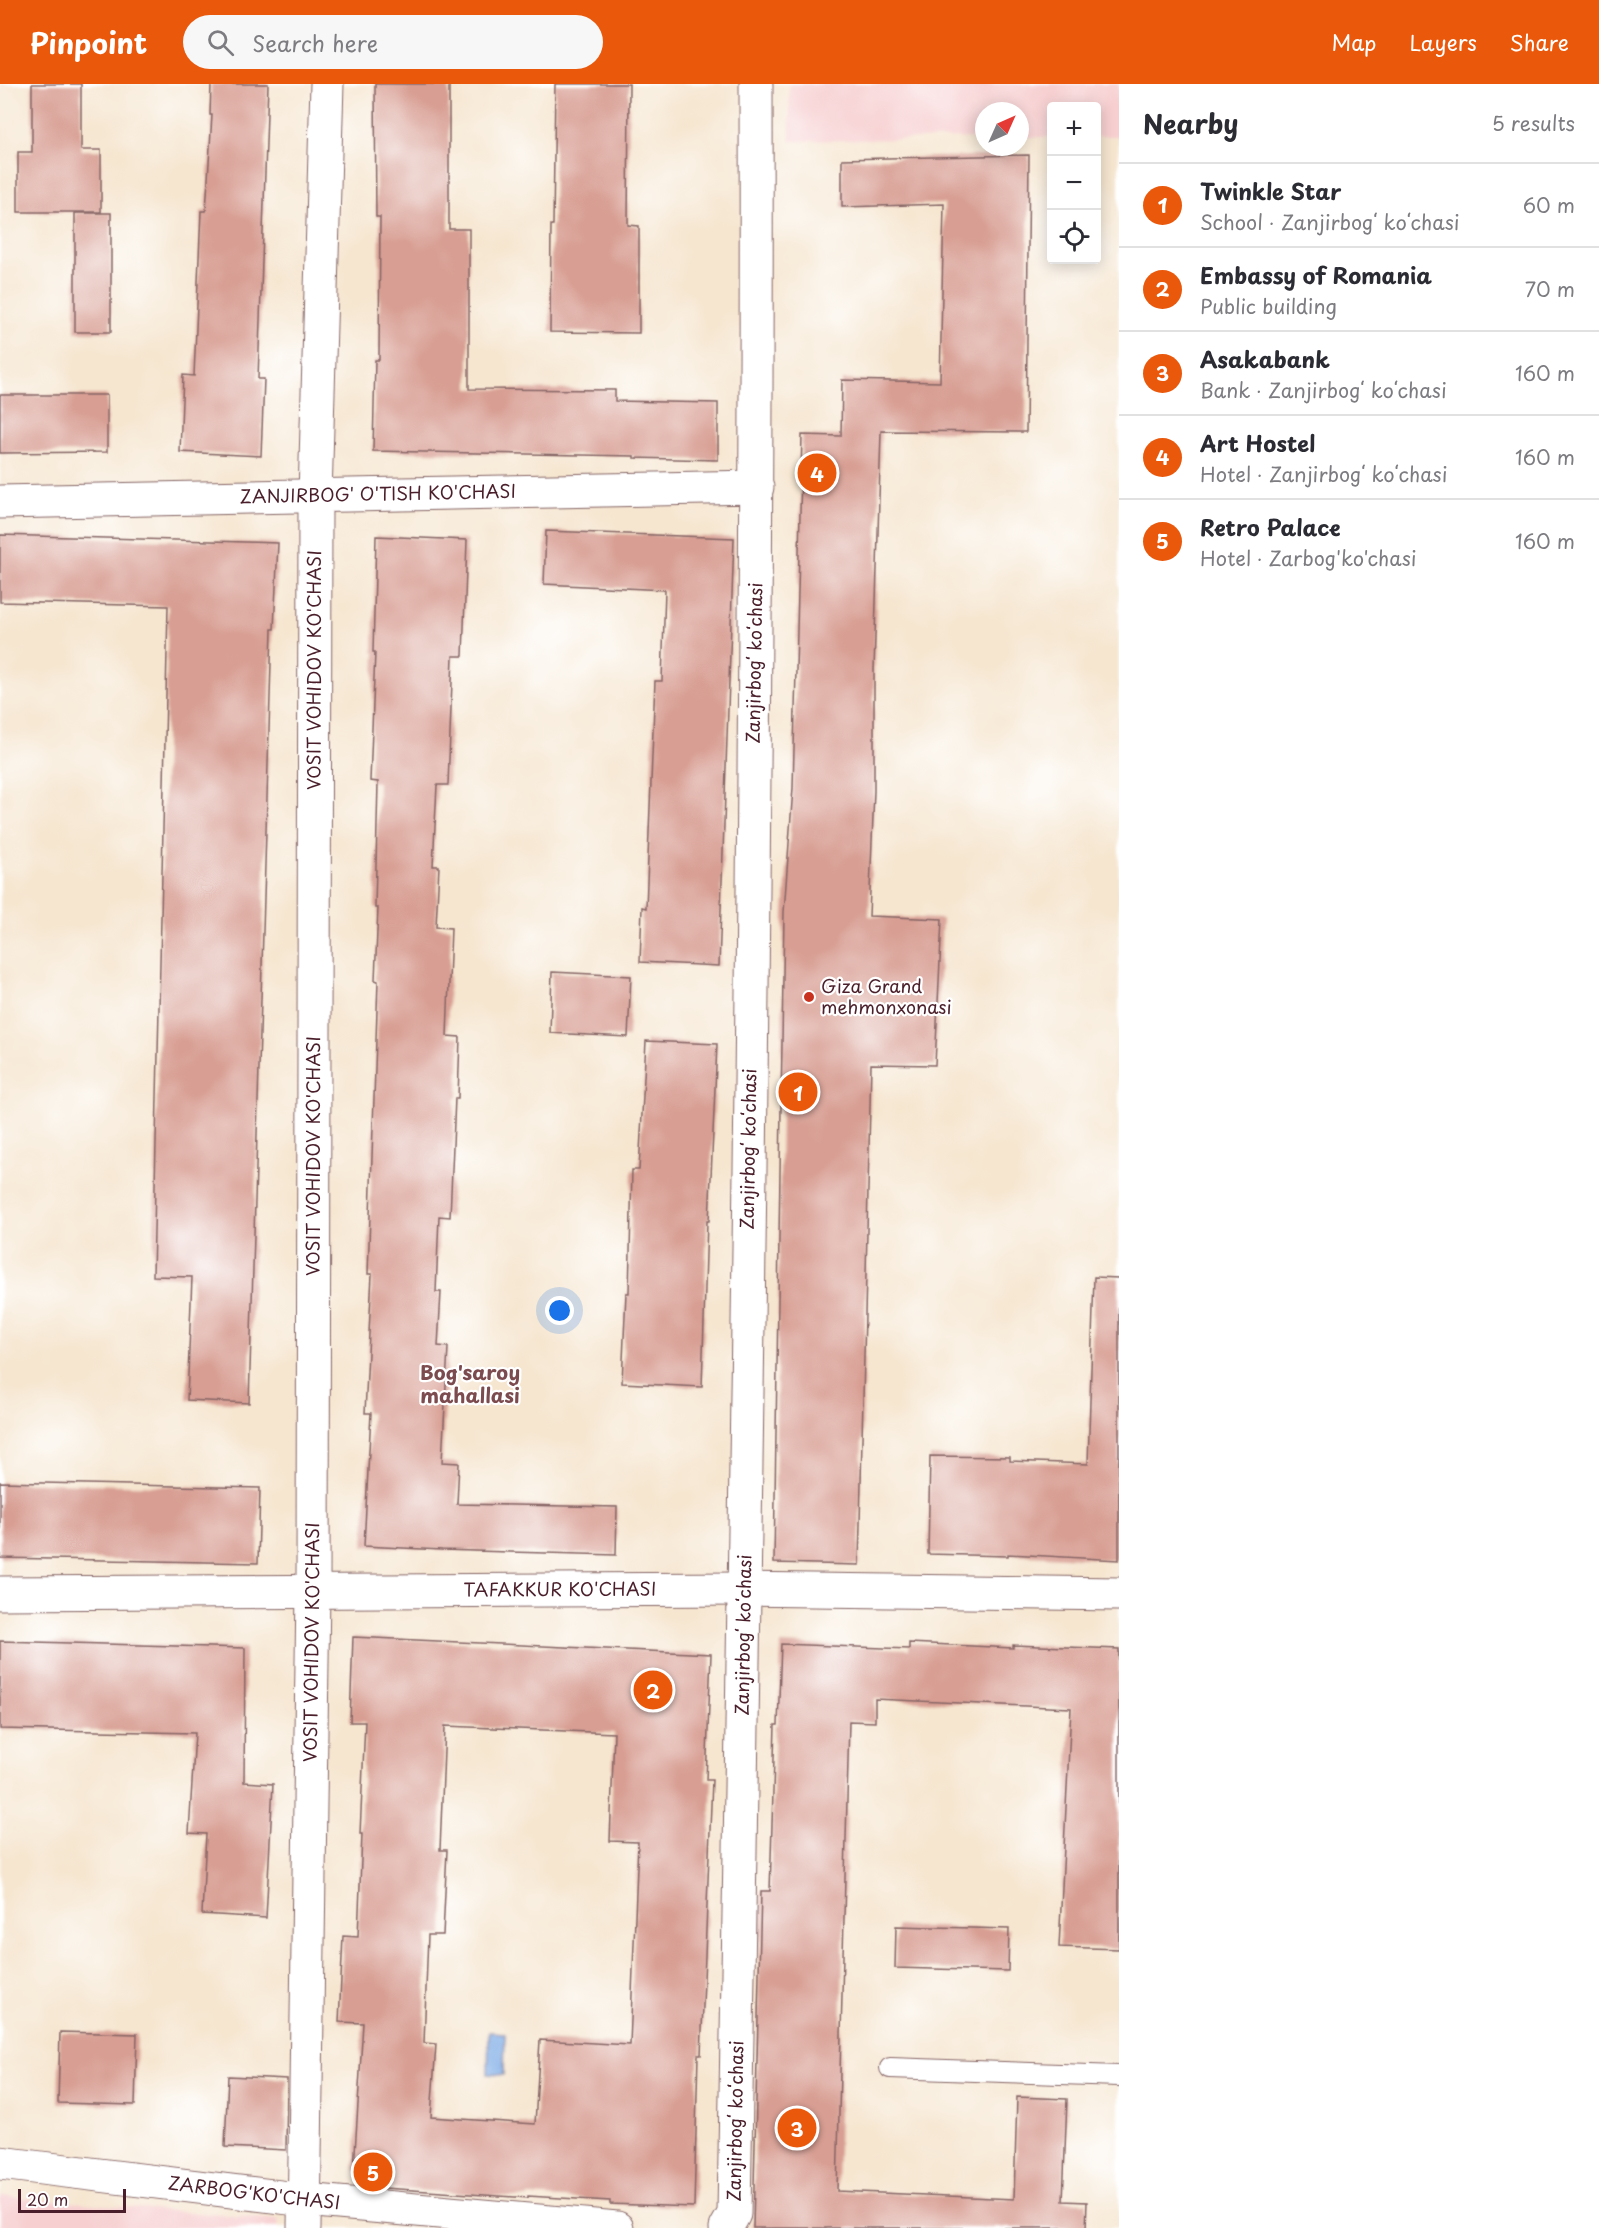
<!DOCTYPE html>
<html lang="en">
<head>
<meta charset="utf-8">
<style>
	:root { --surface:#fff; --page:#f7f7f7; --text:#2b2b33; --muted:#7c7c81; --line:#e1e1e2; --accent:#ea580c }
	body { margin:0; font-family:"Playpen Sans",sans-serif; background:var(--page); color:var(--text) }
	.controls { position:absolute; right:18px; top:18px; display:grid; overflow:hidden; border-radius:6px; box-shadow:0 3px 15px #0003 }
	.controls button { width:54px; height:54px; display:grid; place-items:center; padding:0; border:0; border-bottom:2px solid var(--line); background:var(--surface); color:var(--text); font:30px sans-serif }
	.compass { position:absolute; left:975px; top:18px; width:54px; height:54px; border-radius:50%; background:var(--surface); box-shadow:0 3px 15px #0003; rotate:45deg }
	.scale { position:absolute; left:18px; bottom:15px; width:108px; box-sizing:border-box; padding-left:6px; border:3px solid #4a1f2b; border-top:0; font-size:16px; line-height:21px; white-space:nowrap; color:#4a1f2b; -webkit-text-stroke:4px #fff; paint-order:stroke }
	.you { position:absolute; left:560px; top:1227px; width:21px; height:21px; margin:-15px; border:4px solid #fff; border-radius:50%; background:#1a73e8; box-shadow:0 0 0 9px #1a73e833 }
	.badge { display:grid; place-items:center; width:39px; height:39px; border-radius:50%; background:var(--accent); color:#fff; font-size:20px; font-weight:700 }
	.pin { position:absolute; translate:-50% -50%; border:3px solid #fff; box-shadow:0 2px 6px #0006 }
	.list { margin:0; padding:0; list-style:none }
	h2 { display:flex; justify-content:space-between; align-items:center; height:78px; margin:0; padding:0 24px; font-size:26px }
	h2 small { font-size:20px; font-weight:400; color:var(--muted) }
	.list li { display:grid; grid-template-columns:39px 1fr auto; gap:18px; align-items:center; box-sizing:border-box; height:84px; padding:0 24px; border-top:2px solid var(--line) }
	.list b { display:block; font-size:22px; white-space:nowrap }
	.list p { margin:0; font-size:20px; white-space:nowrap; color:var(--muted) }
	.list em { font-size:20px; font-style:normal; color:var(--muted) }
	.icon { flex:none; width:33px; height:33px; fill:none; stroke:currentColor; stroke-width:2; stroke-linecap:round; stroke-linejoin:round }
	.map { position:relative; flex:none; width:1119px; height:2144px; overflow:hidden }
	header { display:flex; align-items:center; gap:36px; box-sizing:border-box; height:84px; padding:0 30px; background:var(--accent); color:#fff }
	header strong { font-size:28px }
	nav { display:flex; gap:33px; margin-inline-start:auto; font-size:21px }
	.search { width:420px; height:54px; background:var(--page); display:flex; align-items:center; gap:15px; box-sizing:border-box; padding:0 21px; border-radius:33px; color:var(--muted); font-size:22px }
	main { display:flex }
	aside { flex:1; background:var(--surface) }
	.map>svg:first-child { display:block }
	.built { fill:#f7cfd0 }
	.water { fill:#7caae5; stroke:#636488; stroke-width:1.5 }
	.building { fill:#d89e93; fill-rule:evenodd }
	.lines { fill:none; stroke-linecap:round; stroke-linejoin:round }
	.lane-casing { stroke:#866565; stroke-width:22 }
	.street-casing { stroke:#866565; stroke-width:35 }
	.lane { stroke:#fff; stroke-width:20 }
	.street { stroke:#fff; stroke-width:33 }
	.poi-dot { fill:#c8321e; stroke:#fff; stroke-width:2 }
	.labels { text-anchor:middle; stroke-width:4.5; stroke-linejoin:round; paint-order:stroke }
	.street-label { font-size:18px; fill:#4a1f2b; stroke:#fff }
	.poi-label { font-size:18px; fill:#4a1f2b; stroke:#fff; text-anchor:start }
	.neighbourhood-label { font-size:20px; font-weight:bold; fill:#7c4b4f; stroke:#fff }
</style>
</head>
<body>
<header>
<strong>Pinpoint</strong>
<div class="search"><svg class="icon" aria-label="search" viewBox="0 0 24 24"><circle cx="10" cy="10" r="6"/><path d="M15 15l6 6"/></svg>Search here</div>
<nav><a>Map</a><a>Layers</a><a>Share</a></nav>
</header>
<main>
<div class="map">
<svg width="1119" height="2144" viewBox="0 0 1119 2144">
	<rect width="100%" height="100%" fill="#fff"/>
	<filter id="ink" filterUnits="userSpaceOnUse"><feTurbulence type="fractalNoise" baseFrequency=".0167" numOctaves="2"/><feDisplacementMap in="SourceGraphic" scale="12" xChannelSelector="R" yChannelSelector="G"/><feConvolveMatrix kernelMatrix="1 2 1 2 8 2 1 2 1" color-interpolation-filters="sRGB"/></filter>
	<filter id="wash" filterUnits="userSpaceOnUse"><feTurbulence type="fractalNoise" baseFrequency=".008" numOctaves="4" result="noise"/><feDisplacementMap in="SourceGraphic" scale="24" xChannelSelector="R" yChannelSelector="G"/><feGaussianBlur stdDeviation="1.35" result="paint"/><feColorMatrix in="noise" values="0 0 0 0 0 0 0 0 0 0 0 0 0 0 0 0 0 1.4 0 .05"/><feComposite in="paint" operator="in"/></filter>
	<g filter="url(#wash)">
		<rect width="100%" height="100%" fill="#f6e6d0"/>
		<g class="built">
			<path d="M 789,0 L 1119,0 L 1119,52 L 1097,52 L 1096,22 L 1052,22 L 1051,53 L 1020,53 L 1020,27 L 984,27 L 984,54 L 790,57 Z"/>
			<path d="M 0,2112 L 279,2136 L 278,2144 L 0,2144 Z"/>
		</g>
		<path class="water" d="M 489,1948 L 505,1949 L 504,1991 L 488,1990 Z"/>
		<g id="blocks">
			<g class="building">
				<path d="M 32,0 L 81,0 L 81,66 L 101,66 L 101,128 L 18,128 L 18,68 L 32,68 Z"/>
				<path d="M 211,0 L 268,0 L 258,295 L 264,295 L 261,372 L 180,368 L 183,291 L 194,292 L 201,127 L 206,127 L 212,31 L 210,31 Z"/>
				<path d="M 375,0 L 449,0 L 449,145 L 469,145 L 469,305 L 615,306 L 615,317 L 718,319 L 718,376 L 634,374 L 634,372 L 373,367 L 375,276 L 379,276 L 380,133 L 376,133 Z"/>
				<path d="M 555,0 L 629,0 L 628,141 L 639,142 L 639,249 L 550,248 L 551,141 L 553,141 Z"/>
				<path d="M 1029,71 L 1026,348 L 881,347 L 874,586 L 874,707 L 869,832 L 942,835 L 935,981 L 871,980 L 859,1481 L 774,1479 L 784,828 L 793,704 L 802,351 L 841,352 L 842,296 L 940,298 L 944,120 L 842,123 L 842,75 Z"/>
				<rect x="75" y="129" width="36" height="119"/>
				<path d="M 0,311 L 107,311 L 107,368 L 0,369 Z"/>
				<path d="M 546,447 L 734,454 L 719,882 L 640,878 L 642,823 L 646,824 L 655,597 L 662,597 L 665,506 L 544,500 Z"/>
				<path d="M 0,451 L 278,459 L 274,545 L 272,545 L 249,1319 L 187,1316 L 192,1193 L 153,1192 L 168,522 L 0,518 Z"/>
				<path d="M 376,452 L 467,456 L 463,572 L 453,572 L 448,701 L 437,701 L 433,782 L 439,782 L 436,843 L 451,844 L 447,952 L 460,953 L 458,1014 L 455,1014 L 450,1133 L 439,1132 L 436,1208 L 441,1208 L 438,1262 L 448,1263 L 442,1378 L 459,1379 L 457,1420 L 617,1423 L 616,1471 L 442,1466 L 364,1462 L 371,1329 L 365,1329 L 372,1190 L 368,1190 L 378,897 L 375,896 L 378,824 L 375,824 L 378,698 L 370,697 L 375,568 L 373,568 Z"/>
				<path d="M 552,888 L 631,892 L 628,953 L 550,949 Z"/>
				<path d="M 646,957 L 717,960 L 709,1137 L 707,1137 L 702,1303 L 622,1299 L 626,1209 L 629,1209 L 632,1086 L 639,1086 Z"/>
				<path d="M 1094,1193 L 1119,1194 L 1119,1476 L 1008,1470 L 1008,1472 L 928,1470 L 930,1372 L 1010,1373 L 1010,1377 L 1088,1380 Z"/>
				<path d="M 0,1398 L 260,1404 L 258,1479 L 0,1474 Z"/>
				<path d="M 353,1553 L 711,1570 L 706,1696 L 712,1696 L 701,1971 L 698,1971 L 694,2123 L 610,2120 L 610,2117 L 528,2112 L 528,2114 L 370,2103 L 354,2085 L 363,1939 L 339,1938 L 343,1852 L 358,1853 L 362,1750 L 360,1750 L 365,1638 L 350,1638 ZM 445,1642 L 614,1649 L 610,1757 L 638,1758 L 630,1961 L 540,1956 L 535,2040 L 431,2033 L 436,1960 L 424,1959 L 428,1851 L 443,1851 L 447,1766 L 440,1766 Z"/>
				<path d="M 0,1557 L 245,1564 L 244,1698 L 273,1700 L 266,1834 L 202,1830 L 206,1750 L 189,1749 L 195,1649 L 0,1645 Z"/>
				<path d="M 909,1559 L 1013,1564 L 1013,1561 L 1119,1565 L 1119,1865 L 1059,1863 L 1071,1624 L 875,1615 L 875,1638 L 849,1637 L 837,2107 L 1014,2115 L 1017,2013 L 1067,2015 L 1063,2117 L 1087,2118 L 1086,2144 L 753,2144 L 761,1807 L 770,1807 L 775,1641 L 778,1641 L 781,1560 L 909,1565 Z"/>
				<path d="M 896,1842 L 1009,1845 L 1008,1887 L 895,1884 Z"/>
				<path d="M 60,1948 L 137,1950 L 135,2021 L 58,2019 Z"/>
				<path d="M 228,1992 L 287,1995 L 286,2066 L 225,2063 Z"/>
			</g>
		</g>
	</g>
	<g filter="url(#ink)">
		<use href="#blocks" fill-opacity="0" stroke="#866565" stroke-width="1.5"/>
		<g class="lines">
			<g class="lane-casing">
				<path id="lane" d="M 890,1984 L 1119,1992"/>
			</g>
			<g class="street-casing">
				<g id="street">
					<path id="s1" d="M 0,418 L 757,403"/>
					<path id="s2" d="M 0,1509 L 745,1505 L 1119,1510"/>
					<path id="s3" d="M 0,2079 L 305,2116 L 617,2144"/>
					<path id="s4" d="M 304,2144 L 313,1507 L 315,412 L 327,0"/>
					<path d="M 726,2144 L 734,2130 C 746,1420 758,710 756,0"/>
				</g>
			</g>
			<use href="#lane" class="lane"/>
			<use href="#street" class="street"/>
		</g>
	</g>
	<circle class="poi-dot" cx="809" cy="913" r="6"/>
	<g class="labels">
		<g class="street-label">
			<text dy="6" stroke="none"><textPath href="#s1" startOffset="378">ZANJIRBOG' O'TISH KO'CHASI</textPath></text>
			<text transform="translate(755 579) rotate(-89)" y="6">Zanjirbogʻ koʻchasi</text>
			<text dy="6" stroke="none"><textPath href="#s4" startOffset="1558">VOSIT VOHIDOV KO'CHASI</textPath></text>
			<text transform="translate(749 1065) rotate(-89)" y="6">Zanjirbogʻ koʻchasi</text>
			<text dy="6" stroke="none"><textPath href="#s4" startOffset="1072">VOSIT VOHIDOV KO'CHASI</textPath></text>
			<text dy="6" stroke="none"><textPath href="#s2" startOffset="560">TAFAKKUR KO'CHASI</textPath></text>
			<text transform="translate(744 1551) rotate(-89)" y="6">Zanjirbogʻ koʻchasi</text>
			<text dy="6" stroke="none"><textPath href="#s4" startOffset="586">VOSIT VOHIDOV KO'CHASI</textPath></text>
			<text transform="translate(736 2037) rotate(-89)" y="6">Zanjirbogʻ koʻchasi</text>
			<text dy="6" stroke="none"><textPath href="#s3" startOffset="256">ZARBOG'KO'CHASI</textPath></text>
		</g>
		<g class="poi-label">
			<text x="821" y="909">Giza Grand<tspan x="821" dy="21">mehmonxonasi</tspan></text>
		</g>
		<g class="neighbourhood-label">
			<text x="470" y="1296">Bog'saroy<tspan x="470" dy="23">mahallasi</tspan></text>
		</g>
	</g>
</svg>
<div class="controls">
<button>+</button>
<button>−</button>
<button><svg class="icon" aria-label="locate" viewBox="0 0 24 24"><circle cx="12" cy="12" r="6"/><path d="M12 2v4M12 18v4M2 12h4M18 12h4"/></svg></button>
</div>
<svg class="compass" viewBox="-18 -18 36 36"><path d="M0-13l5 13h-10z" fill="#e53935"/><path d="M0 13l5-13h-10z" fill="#7c7c81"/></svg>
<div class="scale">20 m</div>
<div class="you"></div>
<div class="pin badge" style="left:798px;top:1008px">1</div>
<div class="pin badge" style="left:653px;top:1606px">2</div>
<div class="pin badge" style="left:797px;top:2044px">3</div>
<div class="pin badge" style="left:817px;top:389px">4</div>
<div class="pin badge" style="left:373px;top:2088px">5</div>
</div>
<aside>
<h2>Nearby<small>5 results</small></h2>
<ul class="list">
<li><span class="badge">1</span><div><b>Twinkle Star</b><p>School · Zanjirbogʻ koʻchasi</p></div><em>60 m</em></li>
<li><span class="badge">2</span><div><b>Embassy of Romania</b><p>Public building</p></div><em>70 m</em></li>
<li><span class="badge">3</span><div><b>Asakabank</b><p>Bank · Zanjirbogʻ koʻchasi</p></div><em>160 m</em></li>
<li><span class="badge">4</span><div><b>Art Hostel</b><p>Hotel · Zanjirbogʻ koʻchasi</p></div><em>160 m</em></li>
<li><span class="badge">5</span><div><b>Retro Palace</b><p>Hotel · Zarbog'ko'chasi</p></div><em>160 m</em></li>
</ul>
</aside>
</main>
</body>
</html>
